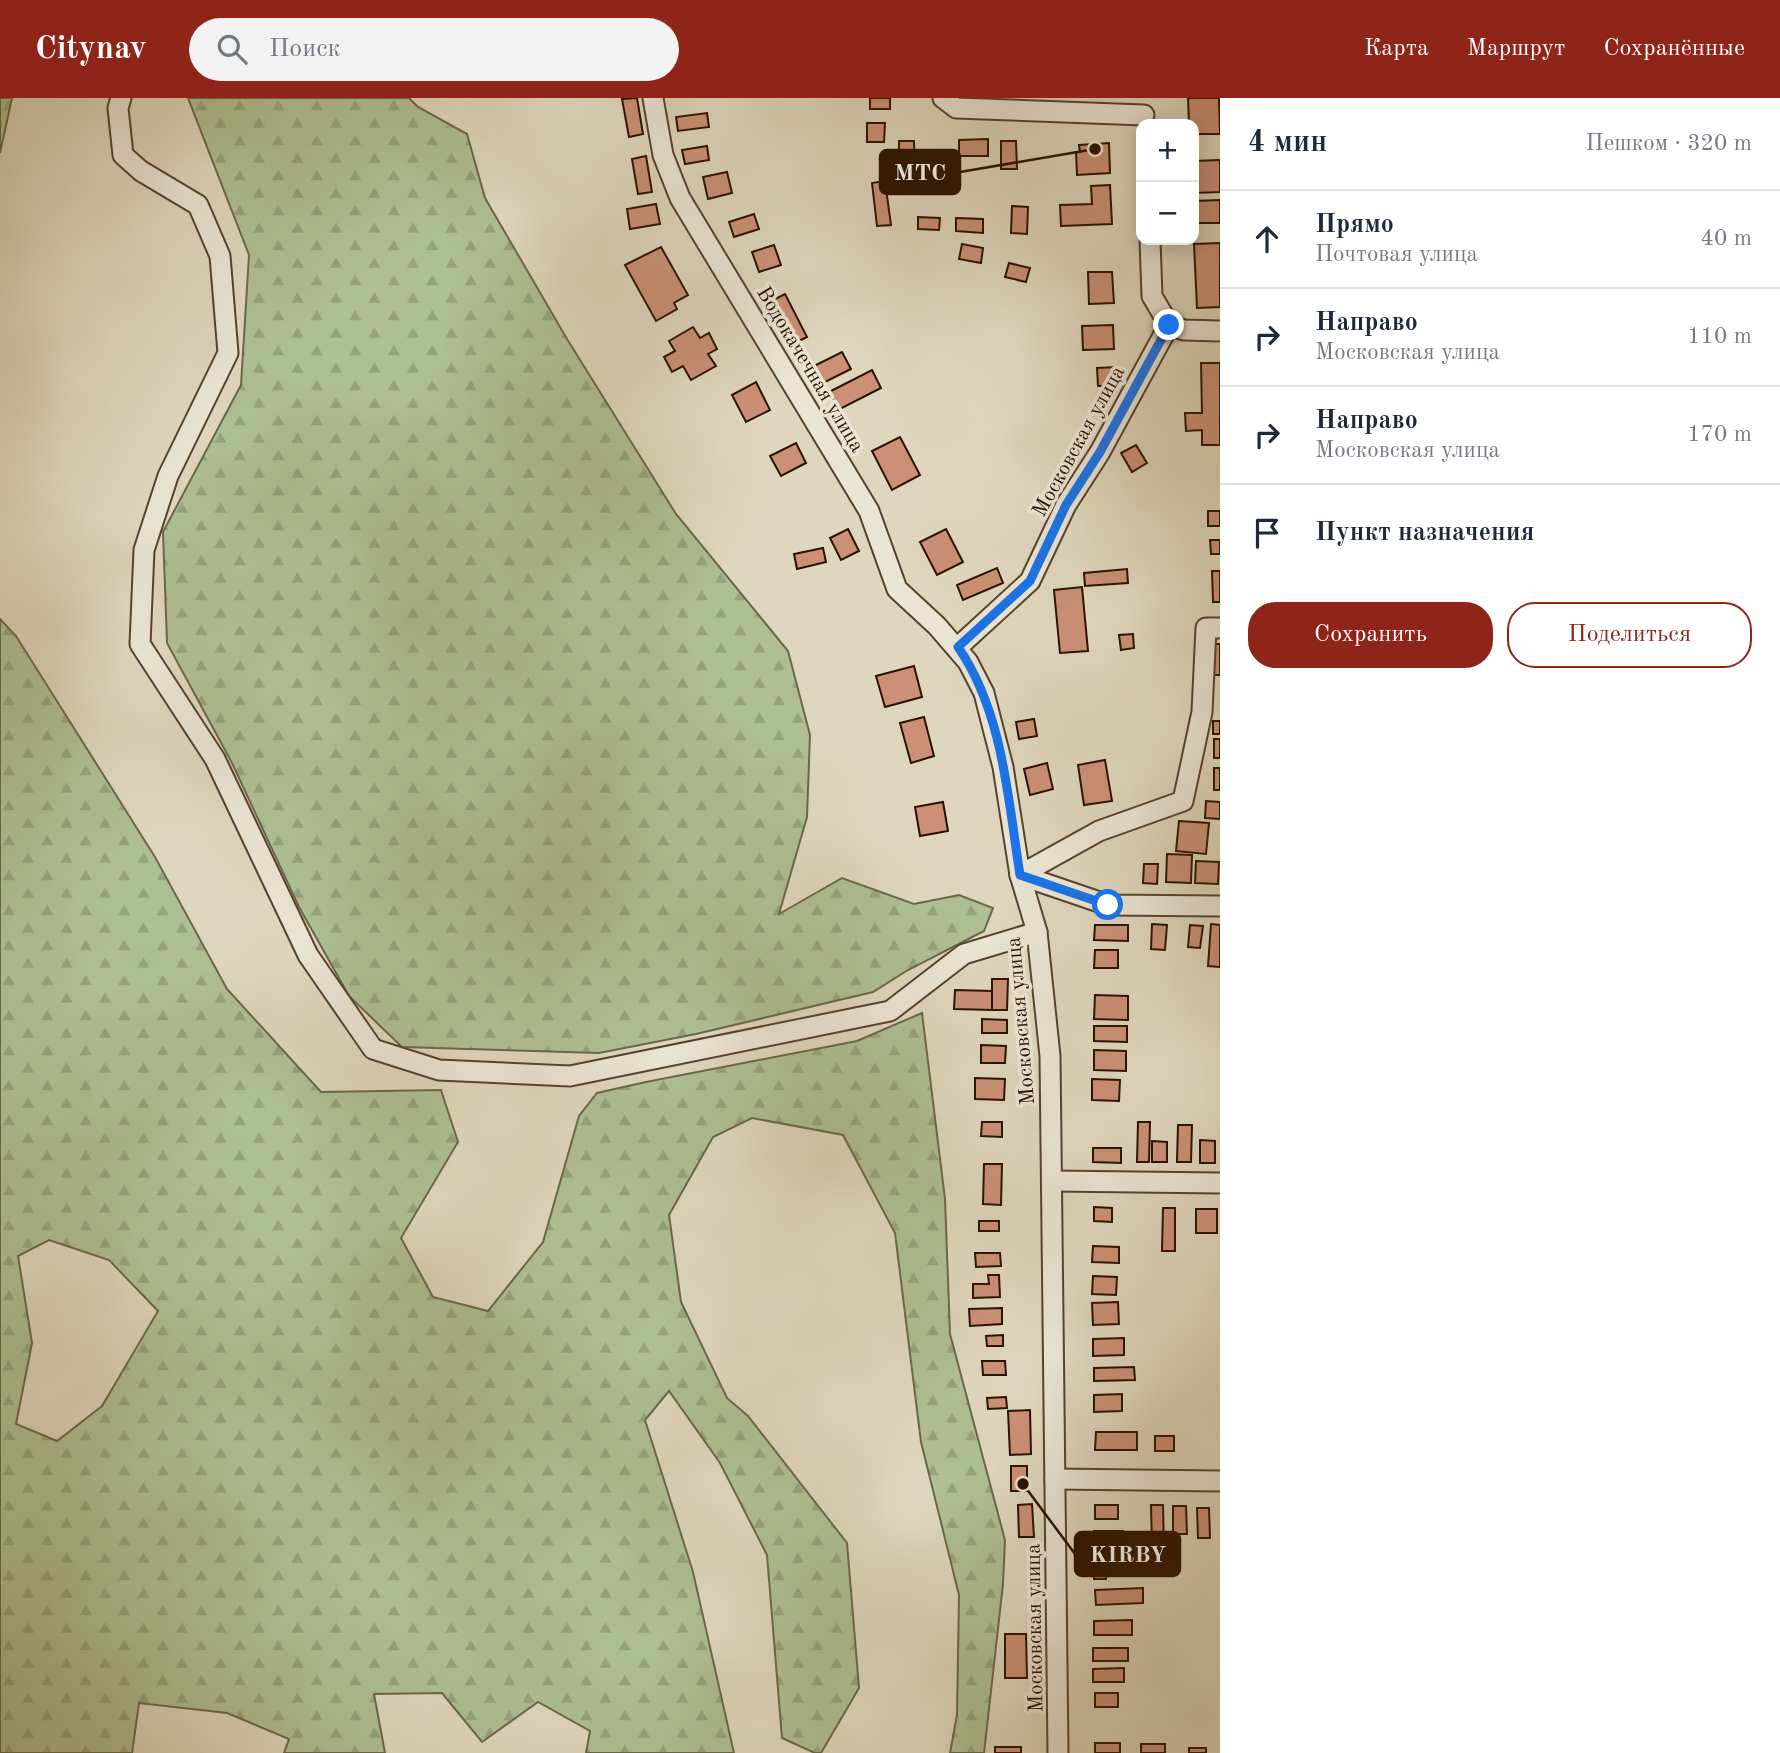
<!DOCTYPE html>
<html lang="ru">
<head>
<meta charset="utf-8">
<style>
	:root { --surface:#fff; --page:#f2f2f3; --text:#1f2937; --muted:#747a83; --line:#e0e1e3; --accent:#8f2418 }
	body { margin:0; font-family:"Old Standard TT",serif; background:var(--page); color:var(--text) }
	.controls { position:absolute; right:21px; top:21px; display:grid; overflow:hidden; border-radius:14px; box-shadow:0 4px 18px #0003 }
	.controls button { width:63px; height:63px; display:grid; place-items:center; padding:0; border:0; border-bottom:2px solid var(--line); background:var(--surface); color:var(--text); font:35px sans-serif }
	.stop { position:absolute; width:21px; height:21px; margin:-16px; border:5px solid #1a73e8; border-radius:50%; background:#fff }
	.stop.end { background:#1a73e8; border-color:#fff; box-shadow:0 2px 7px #0008 }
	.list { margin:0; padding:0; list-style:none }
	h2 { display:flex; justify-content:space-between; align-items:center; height:91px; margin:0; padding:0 28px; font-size:30px }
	h2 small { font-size:23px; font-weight:400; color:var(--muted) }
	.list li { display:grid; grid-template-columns:46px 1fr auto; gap:21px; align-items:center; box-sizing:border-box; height:98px; padding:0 28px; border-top:2px solid var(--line) }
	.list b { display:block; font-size:26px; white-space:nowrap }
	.list p { margin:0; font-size:23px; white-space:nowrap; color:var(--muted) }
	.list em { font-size:23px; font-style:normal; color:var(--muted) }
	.actions { display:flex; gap:14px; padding:21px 28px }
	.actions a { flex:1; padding:16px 0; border:2px solid var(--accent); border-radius:28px; text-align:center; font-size:24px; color:var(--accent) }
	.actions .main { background:var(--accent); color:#fff }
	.icon { flex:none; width:38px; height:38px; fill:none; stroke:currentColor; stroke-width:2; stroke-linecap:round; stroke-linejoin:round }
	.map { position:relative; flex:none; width:1220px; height:1655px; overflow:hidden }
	header { display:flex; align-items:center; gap:42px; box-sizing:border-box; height:98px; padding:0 35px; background:var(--accent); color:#fff }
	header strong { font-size:33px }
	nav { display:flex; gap:38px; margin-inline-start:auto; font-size:24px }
	.search { width:490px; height:63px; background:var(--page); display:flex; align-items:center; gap:18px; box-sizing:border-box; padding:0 24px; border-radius:38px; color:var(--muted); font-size:26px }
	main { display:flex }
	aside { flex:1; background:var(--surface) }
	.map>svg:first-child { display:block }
	.forest { fill:url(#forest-firs); stroke:#6c684a; stroke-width:2; fill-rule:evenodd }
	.building { fill:#cb9076; stroke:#2a1100; stroke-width:2 }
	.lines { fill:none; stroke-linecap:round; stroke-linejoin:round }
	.minor-casing { stroke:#57422f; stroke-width:23 }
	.minor { stroke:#eae5d4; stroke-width:19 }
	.route { stroke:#1a73e8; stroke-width:9 }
	.labels { text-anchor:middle; stroke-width:7; stroke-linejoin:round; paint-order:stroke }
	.street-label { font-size:21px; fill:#2a1100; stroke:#eae5d4 }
	.leader { fill:none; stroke:#2a1100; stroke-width:2.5 }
	.callout-dot { fill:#2a1100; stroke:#eae5d4; stroke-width:2.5 }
	.callout { fill:#2a1100; stroke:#2a1100; stroke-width:2.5 }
	.callout-label { font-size:23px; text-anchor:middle; font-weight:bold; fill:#fff }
</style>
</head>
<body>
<header>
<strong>Citynav</strong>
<div class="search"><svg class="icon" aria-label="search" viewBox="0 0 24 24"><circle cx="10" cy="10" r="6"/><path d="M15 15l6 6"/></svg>Поиск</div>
<nav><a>Карта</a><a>Маршрут</a><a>Сохранённые</a></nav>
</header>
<main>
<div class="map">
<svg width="1220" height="1655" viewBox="0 0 1220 1655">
	<defs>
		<pattern id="forest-firs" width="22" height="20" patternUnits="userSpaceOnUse" patternTransform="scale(1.75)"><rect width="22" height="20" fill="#aebf94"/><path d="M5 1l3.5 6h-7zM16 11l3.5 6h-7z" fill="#96a37e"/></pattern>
	</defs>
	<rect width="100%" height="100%" fill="#dfd7bd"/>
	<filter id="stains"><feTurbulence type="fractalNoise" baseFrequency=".00286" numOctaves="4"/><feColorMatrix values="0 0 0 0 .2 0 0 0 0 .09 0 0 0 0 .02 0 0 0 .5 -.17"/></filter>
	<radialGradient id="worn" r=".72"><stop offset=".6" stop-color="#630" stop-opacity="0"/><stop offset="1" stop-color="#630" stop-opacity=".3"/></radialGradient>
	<g class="forest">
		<path d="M 0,0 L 12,0 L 0,55 Z"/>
		<path d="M 188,0 L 409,0 L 418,9 L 467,36 L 485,100 L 567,241 L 676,416 L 788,553 L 810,637 L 807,719 L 779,816 L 842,780 L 914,806 L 959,797 L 993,810 L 984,833 L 908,872 L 873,894 L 696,936 L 599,955 L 402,949 L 349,898 L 299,809 L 232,665 L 167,545 L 163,434 L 241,287 L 249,157 Z"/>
		<path d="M 0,521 L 16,538 L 155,759 L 227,891 L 321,994 L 441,992 L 458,1044 L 401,1140 L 433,1199 L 488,1213 L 543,1144 L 579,1018 L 597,995 L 646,984 L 857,943 L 922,915 L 945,1101 L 950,1236 L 1005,1442 L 1003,1486 L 984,1655 L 950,1655 L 957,1617 L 959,1497 L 921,1344 L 895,1135 L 843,1037 L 752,1020 L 713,1039 L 669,1117 L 681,1204 L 727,1300 L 748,1318 L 847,1445 L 859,1590 L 821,1655 L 815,1655 L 782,1640 L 767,1457 L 720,1365 L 669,1293 L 645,1322 L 693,1474 L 734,1655 L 586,1655 L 590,1633 L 538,1604 L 482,1644 L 442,1595 L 374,1596 L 385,1655 L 284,1655 L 289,1641 L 227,1615 L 139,1605 L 132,1655 L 0,1655 ZM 49,1142 L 109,1162 L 158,1213 L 102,1308 L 57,1343 L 16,1326 L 32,1245 L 18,1158 Z"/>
	</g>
	<g class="building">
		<path d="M 637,0 L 643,36 L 629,39 L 622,1 Z"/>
		<rect x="870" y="0" width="20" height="11"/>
		<path d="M 1188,0 L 1219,0 L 1220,36 L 1194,36 L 1194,26 L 1189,26 Z"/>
		<path d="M 707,15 L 709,29 L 678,33 L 676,19 Z"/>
		<path d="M 867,25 L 885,25 L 884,44 L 867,44 Z"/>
		<path d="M 988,41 L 988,58 L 959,58 L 959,42 Z"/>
		<path d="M 899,43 L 914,43 L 915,70 L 899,70 Z"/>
		<path d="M 1001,43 L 1016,43 L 1017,71 L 1001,71 Z"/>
		<path d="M 1109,45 L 1110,75 L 1077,77 L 1076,54 L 1080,54 L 1079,47 Z"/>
		<path d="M 707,48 L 709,62 L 685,66 L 682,52 Z"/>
		<path d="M 646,58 L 652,94 L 638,96 L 632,61 Z"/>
		<path d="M 1220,62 L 1220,94 L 1194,95 L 1194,63 Z"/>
		<path d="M 727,74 L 732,95 L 708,101 L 703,79 Z"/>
		<path d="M 885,83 L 891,127 L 877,128 L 872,85 Z"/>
		<path d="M 1110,87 L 1112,126 L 1061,128 L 1060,107 L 1092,106 L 1091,88 Z"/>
		<path d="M 1220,102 L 1220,125 L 1194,125 L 1194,103 Z"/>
		<path d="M 656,106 L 660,126 L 630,131 L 627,111 Z"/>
		<path d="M 1012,108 L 1028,109 L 1027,136 L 1011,135 Z"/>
		<path d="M 754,116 L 759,131 L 734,139 L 729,124 Z"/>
		<path d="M 918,119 L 940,120 L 939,132 L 918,131 Z"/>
		<path d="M 956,120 L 983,121 L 983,135 L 956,133 Z"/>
		<path d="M 1220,145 L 1220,209 L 1197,210 L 1194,146 Z"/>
		<path d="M 962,146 L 983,150 L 981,165 L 959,161 Z"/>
		<path d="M 774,147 L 781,167 L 759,174 L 752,154 Z"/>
		<path d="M 661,149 L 688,197 L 674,205 L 677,211 L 656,223 L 625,167 Z"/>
		<path d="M 1009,165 L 1030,170 L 1026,184 L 1005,179 Z"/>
		<path d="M 1088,174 L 1112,174 L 1114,205 L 1089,206 Z"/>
		<path d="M 785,196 L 807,239 L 791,247 L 769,204 Z"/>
		<path d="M 1113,227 L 1114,251 L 1083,252 L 1082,228 Z"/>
		<path d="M 693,229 L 700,240 L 709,235 L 717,251 L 708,256 L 716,268 L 691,282 L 683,268 L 672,274 L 664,259 L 675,253 L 669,243 Z"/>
		<path d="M 842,254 L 851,271 L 823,285 L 814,268 Z"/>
		<path d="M 1201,265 L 1220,265 L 1220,347 L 1202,347 L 1202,332 L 1186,333 L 1185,315 L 1202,315 Z"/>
		<path d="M 1117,269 L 1117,287 L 1098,288 L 1097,270 Z"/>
		<path d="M 872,272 L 881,290 L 838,312 L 829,294 Z"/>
		<path d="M 756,284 L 770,312 L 746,324 L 732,297 Z"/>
		<path d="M 900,339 L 920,377 L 892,392 L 872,353 Z"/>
		<path d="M 796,345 L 806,365 L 781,378 L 770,358 Z"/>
		<path d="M 1136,347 L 1147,365 L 1132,374 L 1121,355 Z"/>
		<rect x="1208" y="413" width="12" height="15"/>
		<path d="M 848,431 L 859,453 L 841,462 L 830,440 Z"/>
		<path d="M 946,431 L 963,464 L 937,477 L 920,444 Z"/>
		<path d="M 1210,442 L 1220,442 L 1220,456 L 1211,456 Z"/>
		<path d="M 823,450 L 826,464 L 797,471 L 794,456 Z"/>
		<path d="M 997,470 L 1003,485 L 963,502 L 957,487 Z"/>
		<path d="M 1127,471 L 1128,485 L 1085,488 L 1084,475 Z"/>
		<path d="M 1212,473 L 1220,473 L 1220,504 L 1213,504 Z"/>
		<path d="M 1082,489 L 1088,553 L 1060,555 L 1054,492 Z"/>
		<path d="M 1133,536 L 1134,550 L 1121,552 L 1119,537 Z"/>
		<rect x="1211" y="546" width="9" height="31"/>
		<path d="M 914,568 L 922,599 L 885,609 L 876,578 Z"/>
		<path d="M 924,619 L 934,658 L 911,665 L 900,625 Z"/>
		<path d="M 1034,621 L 1037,638 L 1019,641 L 1016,624 Z"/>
		<rect x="1213" y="623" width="7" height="13"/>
		<rect x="1214" y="641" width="6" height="19"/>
		<path d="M 1105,662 L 1112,703 L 1084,707 L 1078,667 Z"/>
		<path d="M 1047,665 L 1053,691 L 1030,697 L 1024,671 Z"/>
		<rect x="1214" y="670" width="6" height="22"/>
		<path d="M 1206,703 L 1220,704 L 1220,721 L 1205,720 Z"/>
		<path d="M 943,704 L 948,733 L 920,738 L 915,709 Z"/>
		<path d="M 1179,723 L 1209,725 L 1206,756 L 1176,753 Z"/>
		<path d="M 1167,756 L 1192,757 L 1191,785 L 1166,784 Z"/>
		<path d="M 1196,763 L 1219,764 L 1218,786 L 1195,785 Z"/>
		<path d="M 1144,766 L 1158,766 L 1157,786 L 1143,785 Z"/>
		<path d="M 1152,826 L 1167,827 L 1165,852 L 1151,851 Z"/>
		<path d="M 1211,826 L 1220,827 L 1220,869 L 1208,868 Z"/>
		<path d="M 1095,827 L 1128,827 L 1128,843 L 1094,842 Z"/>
		<path d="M 1190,827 L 1203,828 L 1200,850 L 1188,849 Z"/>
		<path d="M 1095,852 L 1118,852 L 1118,870 L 1094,870 Z"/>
		<path d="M 992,881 L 1008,881 L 1007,912 L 992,912 Z"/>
		<path d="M 955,892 L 992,893 L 992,912 L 954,911 Z"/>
		<path d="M 1095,897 L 1128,898 L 1128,922 L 1094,921 Z"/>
		<path d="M 982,921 L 1007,922 L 1007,935 L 982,935 Z"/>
		<path d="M 1094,928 L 1127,928 L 1127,944 L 1094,943 Z"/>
		<path d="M 981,947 L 1006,948 L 1005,965 L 981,965 Z"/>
		<path d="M 1094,952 L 1126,953 L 1126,973 L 1094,972 Z"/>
		<path d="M 975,980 L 1005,981 L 1004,1002 L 975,1001 Z"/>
		<path d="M 1092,981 L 1120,982 L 1119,1003 L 1092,1002 Z"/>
		<path d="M 982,1024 L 1002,1024 L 1002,1039 L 981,1038 Z"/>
		<path d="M 1138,1024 L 1150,1024 L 1149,1064 L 1137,1064 Z"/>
		<path d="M 1178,1027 L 1192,1027 L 1191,1064 L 1177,1064 Z"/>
		<path d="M 1200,1042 L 1215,1043 L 1215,1065 L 1200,1065 Z"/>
		<path d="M 1152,1043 L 1167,1044 L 1167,1064 L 1152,1064 Z"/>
		<path d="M 1093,1050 L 1121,1050 L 1121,1065 L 1093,1064 Z"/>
		<path d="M 984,1066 L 1002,1066 L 1001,1107 L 983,1106 Z"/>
		<path d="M 1094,1109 L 1112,1110 L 1112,1124 L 1094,1123 Z"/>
		<path d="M 1163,1110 L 1175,1110 L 1175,1153 L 1162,1153 Z"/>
		<rect x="1196" y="1111" width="21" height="24"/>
		<rect x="979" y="1123" width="20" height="10"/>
		<path d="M 1093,1148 L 1119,1149 L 1119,1165 L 1092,1164 Z"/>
		<path d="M 975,1155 L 1000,1155 L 1001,1168 L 976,1169 Z"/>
		<path d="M 988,1177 L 999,1177 L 1000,1199 L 973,1200 L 973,1186 L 989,1186 Z"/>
		<path d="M 1093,1178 L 1117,1179 L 1116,1197 L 1092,1196 Z"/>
		<path d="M 1118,1204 L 1119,1226 L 1093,1227 L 1092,1205 Z"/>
		<path d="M 1002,1210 L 1002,1226 L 970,1228 L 969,1211 Z"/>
		<path d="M 1003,1237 L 1003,1248 L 987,1248 L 986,1238 Z"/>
		<path d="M 1124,1240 L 1124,1257 L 1093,1258 L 1093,1241 Z"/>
		<path d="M 982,1263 L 1005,1263 L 1006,1277 L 983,1277 Z"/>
		<path d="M 1134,1269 L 1135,1282 L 1094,1283 L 1094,1270 Z"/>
		<path d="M 1122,1296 L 1122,1313 L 1094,1314 L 1094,1297 Z"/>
		<path d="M 1006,1299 L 1007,1310 L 988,1311 L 987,1300 Z"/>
		<path d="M 1030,1312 L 1031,1356 L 1010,1357 L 1008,1313 Z"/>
		<path d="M 1096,1334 L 1137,1334 L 1137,1352 L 1095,1352 Z"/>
		<rect x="1155" y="1338" width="19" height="15"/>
		<rect x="1011" y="1368" width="16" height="25"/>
		<path d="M 1032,1406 L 1034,1439 L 1019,1439 L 1018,1407 Z"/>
		<rect x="1095" y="1407" width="23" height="14"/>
		<path d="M 1151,1407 L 1163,1407 L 1164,1449 L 1152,1449 Z"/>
		<path d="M 1173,1408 L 1186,1408 L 1187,1436 L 1173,1436 Z"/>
		<path d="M 1197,1410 L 1209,1410 L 1210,1440 L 1198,1440 Z"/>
		<path d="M 1094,1433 L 1123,1433 L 1124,1446 L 1095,1446 Z"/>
		<rect x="1094" y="1460" width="12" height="21"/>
		<path d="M 1143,1490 L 1143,1505 L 1096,1507 L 1095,1492 Z"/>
		<path d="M 1132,1522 L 1132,1537 L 1094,1537 L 1094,1523 Z"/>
		<path d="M 1005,1536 L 1026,1536 L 1027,1580 L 1005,1580 Z"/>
		<rect x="1093" y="1550" width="35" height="13"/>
		<path d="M 1124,1570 L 1124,1584 L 1093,1584 L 1093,1571 Z"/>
		<rect x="1095" y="1595" width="23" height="14"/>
		<rect x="1095" y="1645" width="25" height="10"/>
		<rect x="1141" y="1646" width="24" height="9"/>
		<rect x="995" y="1649" width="26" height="6"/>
		<rect x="1189" y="1650" width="17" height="5"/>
	</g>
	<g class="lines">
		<g class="minor-casing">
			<g id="minor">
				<path d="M 121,0 L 118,10 L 123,57 L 141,73 L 198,107 L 220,158 L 228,255 L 168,378 L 144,452 L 140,546 L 215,661 L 308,857 L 373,951 L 439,972 L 570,978 L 890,913 L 964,856 L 1037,834"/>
				<path d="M 653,0 L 663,57 L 680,100 L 869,413 L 897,491 L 937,528 L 968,564 L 984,595 L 1003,669 L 1020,777 L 1037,834 L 1050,958 L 1058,1655"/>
				<path d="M 943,0 L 956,10 L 1144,17"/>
				<path d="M 1150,142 L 1152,198 L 1169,227"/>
				<path d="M 1169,227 L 1184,232 L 1220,233"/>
				<path d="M 958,549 L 1030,483 L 1066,407 L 1100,354 L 1169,227"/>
				<path d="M 1020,777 L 1099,733 L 1183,703 L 1202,614 L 1206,530 L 1220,530"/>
				<path d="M 1020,777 L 1108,807 L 1220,808"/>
				<path d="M 1052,1083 L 1220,1085"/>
				<path d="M 1055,1381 L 1220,1383"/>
			</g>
		</g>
		<use href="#minor" class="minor"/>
	</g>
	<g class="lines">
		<path class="route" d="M 1108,807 L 1020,777 C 1008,701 1003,614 958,549 L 1030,483 L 1066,407 L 1100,354 L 1169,227"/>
	</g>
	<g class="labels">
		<g class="street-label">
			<text transform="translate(811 271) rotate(59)" y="7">Водокачечная улица</text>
			<text transform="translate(1078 343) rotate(-61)" y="7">Московская улица</text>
			<text transform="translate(1020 923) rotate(-95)" y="7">Московская улица</text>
			<text transform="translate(1034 1530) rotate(-91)" y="7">Московская улица</text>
		</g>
	</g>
	<path class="leader" d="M1095 51L960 74M1023 1386L1075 1456"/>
	<g class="callout-dot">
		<circle cx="1095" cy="51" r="7"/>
		<circle cx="1023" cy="1386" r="7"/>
	</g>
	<g class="callout">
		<rect x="880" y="52" width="80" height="44" rx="7"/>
		<rect x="1075" y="1434" width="105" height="44" rx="7"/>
	</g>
	<g class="callout-label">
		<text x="920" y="82">МТС</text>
		<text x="1128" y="1464">KIRBY</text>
	</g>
	<rect width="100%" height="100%" filter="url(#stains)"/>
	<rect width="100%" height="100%" fill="url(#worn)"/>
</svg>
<div class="controls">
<button>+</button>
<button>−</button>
</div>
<div class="stop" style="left:1108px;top:807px"></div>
<div class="stop end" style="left:1169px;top:227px"></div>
</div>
<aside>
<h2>4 мин<small>Пешком · 320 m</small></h2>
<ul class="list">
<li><svg class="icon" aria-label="ahead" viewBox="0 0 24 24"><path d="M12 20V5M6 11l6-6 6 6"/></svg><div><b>Прямо</b><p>Почтовая улица</p></div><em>40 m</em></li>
<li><svg class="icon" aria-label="right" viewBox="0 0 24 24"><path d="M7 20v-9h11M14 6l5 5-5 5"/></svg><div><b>Направо</b><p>Московская улица</p></div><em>110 m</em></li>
<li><svg class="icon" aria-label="right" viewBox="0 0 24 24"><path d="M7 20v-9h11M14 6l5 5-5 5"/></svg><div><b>Направо</b><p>Московская улица</p></div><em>170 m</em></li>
<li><svg class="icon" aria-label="arrive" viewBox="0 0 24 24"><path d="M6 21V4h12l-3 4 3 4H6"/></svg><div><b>Пункт назначения</b></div></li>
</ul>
<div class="actions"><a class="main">Сохранить</a><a>Поделиться</a></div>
</aside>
</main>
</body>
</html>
